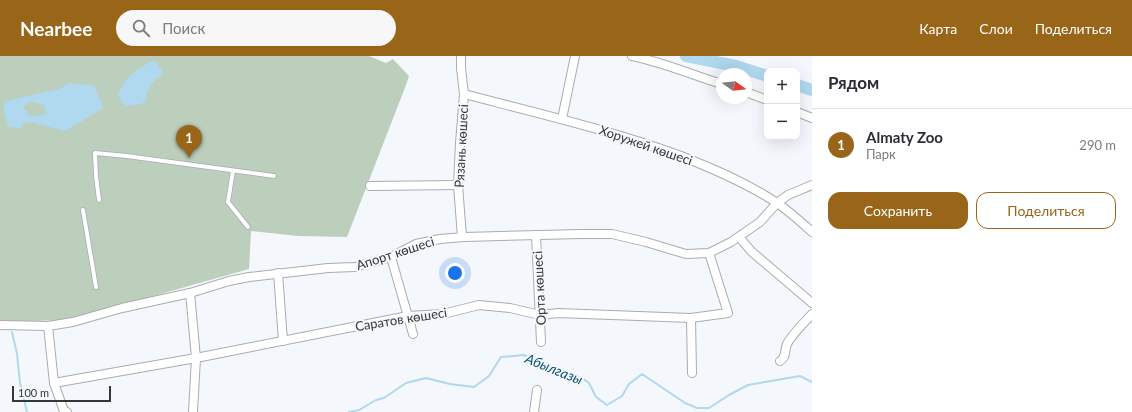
<!DOCTYPE html>
<html lang="ru">
<head>
<meta charset="utf-8">
<style>
	:root { --surface:#fff; --page:#f7f7f7; --text:#2b2b33; --muted:#7c7c81; --line:#e1e1e2; --accent:#986519 }
	body { margin:0; font-family:Lato,sans-serif; background:var(--page); color:var(--text) }
	.controls { position:absolute; right:12px; top:12px; display:grid; overflow:hidden; border-radius:8px; box-shadow:0 4px 16px #0002 }
	.controls button { width:36px; height:36px; display:grid; place-items:center; padding:0; border:0; border-bottom:1px solid var(--line); background:var(--surface); color:var(--text); font:20px sans-serif }
	.compass { position:absolute; left:716px; top:12px; width:36px; height:36px; border-radius:50%; background:var(--surface); box-shadow:0 4px 16px #0002; rotate:104deg }
	.scale { position:absolute; left:12px; bottom:10px; width:99px; box-sizing:border-box; padding-left:4px; border:2px solid #353638; border-top:0; font-size:11px; line-height:14px; white-space:nowrap; color:#353638; -webkit-text-stroke:3px #f4f7fc; paint-order:stroke }
	.you { position:absolute; left:455px; top:217px; width:14px; height:14px; margin:-10px; border:3px solid #fff; border-radius:50%; background:#1a73e8; box-shadow:0 0 0 6px #1a73e833 }
	.badge { display:grid; place-items:center; width:26px; height:26px; border-radius:50%; background:var(--accent); color:#fff; font-size:13px; font-weight:700 }
	.pin { position:absolute; translate:-50% -33px; filter:drop-shadow(0 1px 2px #0008) }
	.pin::after { content:''; position:absolute; top:21px; width:14px; height:12px; background:inherit; clip-path:polygon(0 0,100% 0,50% 100%) }
	.list { margin:0; padding:0; list-style:none }
	h2 { display:flex; justify-content:space-between; align-items:center; height:52px; margin:0; padding:0 16px; font-size:17px }
	h2 small { font-size:13px; font-weight:400; color:var(--muted) }
	.list li { display:grid; grid-template-columns:26px 1fr auto; gap:12px; align-items:center; box-sizing:border-box; height:72px; padding:0 16px; border-top:1px solid var(--line) }
	.list b { display:block; font-size:15px; white-space:nowrap }
	.list p { margin:0; font-size:13px; white-space:nowrap; color:var(--muted) }
	.list em { font-size:13px; font-style:normal; color:var(--muted) }
	.actions { display:flex; gap:8px; padding:12px 16px }
	.actions a { flex:1; padding:9px 0; border:1px solid var(--accent); border-radius:12px; text-align:center; font-size:14px; color:var(--accent) }
	.actions .main { background:var(--accent); color:#fff }
	.icon { flex:none; width:22px; height:22px; fill:none; stroke:currentColor; stroke-width:2; stroke-linecap:round; stroke-linejoin:round }
	.map { position:relative; flex:none; width:812px; height:356px; overflow:hidden }
	header { display:flex; align-items:center; gap:24px; box-sizing:border-box; height:56px; padding:0 20px; background:var(--accent); color:#fff }
	header strong { font-size:19px }
	nav { display:flex; gap:22px; margin-inline-start:auto; font-size:14px }
	.search { width:280px; height:36px; background:var(--page); display:flex; align-items:center; gap:10px; box-sizing:border-box; padding:0 14px; border-radius:22px; color:var(--muted); font-size:15px }
	main { display:flex }
	aside { flex:1; background:var(--surface) }
	.map>svg:first-child { display:block }
	.green { fill:#bbcfbc }
	.water { fill:#b0d8ee; fill-rule:evenodd }
	.lines { fill:none; stroke-linecap:round; stroke-linejoin:round }
	.stream { stroke:#b0d8ee; stroke-width:2 }
	.river { stroke:#b0d8ee; stroke-width:12 }
	.service-casing { stroke:#a9acb0; stroke-width:5.5 }
	.minor-casing { stroke:#a9acb0; stroke-width:10 }
	.service { stroke:#fff; stroke-width:4 }
	.minor { stroke:#fff; stroke-width:8 }
	.labels { text-anchor:middle; stroke-width:4; stroke-linejoin:round; paint-order:stroke }
	.street-label { font-size:13px; fill:#353638; stroke:#f4f7fc }
	.water-label { font-size:14px; font-style:italic; fill:#095270; stroke:#f4f7fc }
</style>
</head>
<body>
<header>
<strong>Nearbee</strong>
<div class="search"><svg class="icon" aria-label="search" viewBox="0 0 24 24"><circle cx="10" cy="10" r="6"/><path d="M15 15l6 6"/></svg>Поиск</div>
<nav><a>Карта</a><a>Слои</a><a>Поделиться</a></nav>
</header>
<main>
<div class="map">
<svg width="812" height="356" viewBox="0 0 812 356">
	<rect width="100%" height="100%" fill="#f4f7fc"/>
	<path class="green" d="M 0,0 L 369,0 L 386,7 L 393,3 L 409,20 L 406,29 L 347,181 L 298,180 L 251,175 L 249,213 L 97,256 L 61,264 L 0,266 Z"/>
	<g class="water">
		<path d="M 154,4 L 164,17 C 152,25 147,31 146,45 L 141,48 L 127,50 L 121,46 L 118,39 C 125,20 136,14 154,4 Z"/>
		<path d="M 70,27 L 90,29 L 95,31 L 102,48 L 103,52 L 74,70 L 65,75 L 31,66 L 24,67 L 22,71 L 18,72 L 9,71 C 6,63 1,53 5,45 L 59,33 ZM 31,46 L 44,49 L 45,55 L 44,59 L 30,60 L 23,51 L 27,47 Z"/>
	</g>
	<g class="lines">
		<g class="stream">
			<path d="M 12,276 L 17,298 L 20,327 L 27,356"/>
			<path d="M 349,356 L 359,354 L 376,344 L 384,342 L 406,327 L 426,322 L 450,328 L 474,331 L 489,320 L 501,301 L 524,299 L 535,305 L 582,322 L 589,327 L 596,341 L 607,349 L 622,340 L 629,328 L 642,318 L 685,347 L 697,352 L 709,352 L 729,339 L 748,329 L 800,320 L 812,326"/>
		</g>
		<g class="river">
			<path d="M 686,0 L 736,10 L 767,20"/>
			<path d="M 797,29 L 812,34"/>
		</g>
		<g class="service-casing">
			<g id="service">
				<path d="M 233,115 L 228,146 L 248,171"/>
				<path d="M 99,144 L 96,120 L 95,97 L 127,100 L 274,120"/>
				<path d="M 83,154 L 96,231"/>
			</g>
		</g>
		<g class="minor-casing">
			<g id="minor">
				<path d="M 461,0 L 461,12 L 464,38 L 460,87 L 458,129 L 462,181"/>
				<path d="M 632,0 C 663,6 692,19 722,28"/>
				<path d="M 746,36 L 767,44"/>
				<path d="M 464,38 C 537,57 610,74 681,100 C 714,113 747,127 777,147 C 789,155 801,166 812,176"/>
				<path d="M 797,56 L 812,62"/>
				<path d="M 562,63 L 575,0"/>
				<path d="M 370,130 L 458,129"/>
				<path d="M 536,179 L 541,286"/>
				<path d="M 739,181 L 752,196 L 812,247"/>
				<path d="M 391,201 L 413,278"/>
				<path d="M 278,217 L 283,285"/>
				<path d="M 190,237 L 196,302 L 193,356"/>
				<path d="M 691,262 L 692,317"/>
				<path d="M 0,269 L 48,270 L 73,266 L 122,252 L 190,237 L 229,225 L 249,221 L 328,212 L 355,211 L 391,201 L 416,188 L 440,183 L 464,181 L 581,178 L 612,178 L 646,186 L 686,198 L 709,197 L 731,186 L 760,166 L 777,147 L 788,139 L 812,129"/>
				<path d="M 48,270 L 54,327 L 64,355 L 67,356"/>
				<path d="M 780,305 C 787,301 784,295 787,288 C 792,278 805,266 812,258"/>
				<path d="M 54,327 L 196,302 L 408,260 L 443,258 L 479,249 L 510,252 L 540,259 L 558,257 L 691,262 L 728,257 L 709,197"/>
				<path d="M 534,356 L 537,334"/>
			</g>
		</g>
		<use href="#service" class="service"/>
		<use href="#minor" class="minor"/>
	</g>
	<g class="labels">
		<g class="street-label">
			<text transform="translate(646 89) rotate(19)" y="5">Хоружей көшесі</text>
			<text transform="translate(461 90) rotate(-87)" y="5">Рязань көшесі</text>
			<text transform="translate(395 197) rotate(-18)" y="5">Апорт көшесі</text>
			<text transform="translate(539 232) rotate(-93)" y="5">Орта көшесі</text>
			<text transform="translate(401 263) rotate(-9)" y="5">Саратов көшесі</text>
		</g>
		<g class="water-label">
			<text transform="translate(554 313) rotate(22)" y="5">Абылгазы</text>
		</g>
	</g>
</svg>
<div class="controls">
<button>+</button>
<button>−</button>
</div>
<svg class="compass" viewBox="-18 -18 36 36"><path d="M0-13l5 13h-10z" fill="#e53935"/><path d="M0 13l5-13h-10z" fill="#7c7c81"/></svg>
<div class="scale">100 m</div>
<div class="you"></div>
<div class="pin badge" style="left:189px;top:102px">1</div>
</div>
<aside>
<h2>Рядом<small></small></h2>
<ul class="list">
<li><span class="badge">1</span><div><b>Almaty Zoo</b><p>Парк</p></div><em>290 m</em></li>
</ul>
<div class="actions"><a class="main">Сохранить</a><a>Поделиться</a></div>
</aside>
</main>
</body>
</html>
